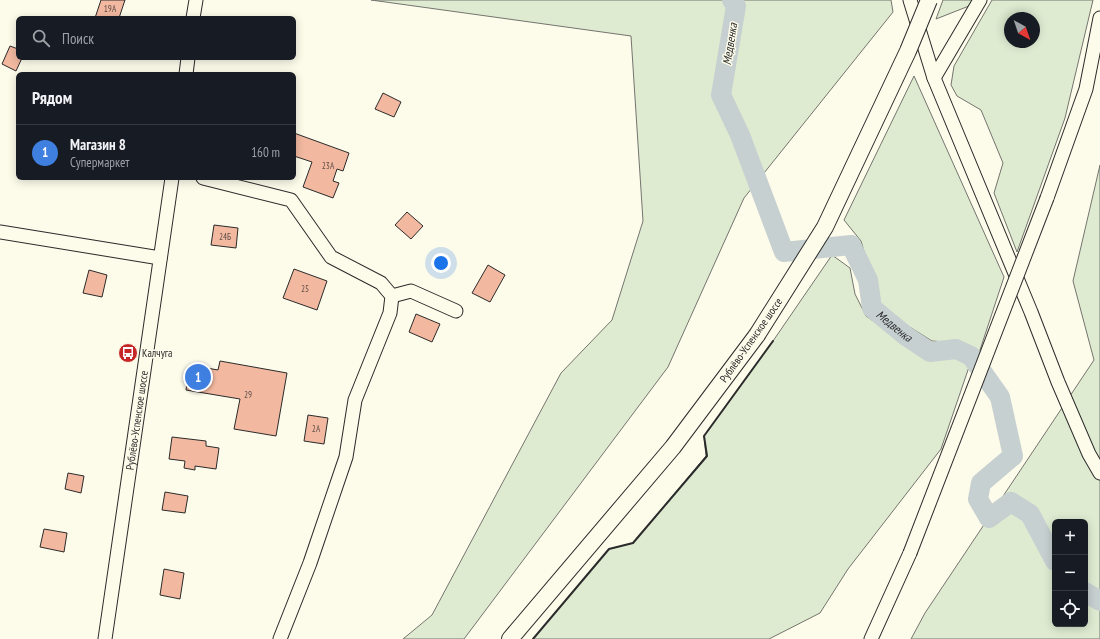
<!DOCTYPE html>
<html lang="ru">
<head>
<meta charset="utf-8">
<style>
	:root { --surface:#171b24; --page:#242831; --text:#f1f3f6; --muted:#9ea1a6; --line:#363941; --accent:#0b8043 }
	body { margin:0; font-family:"PT Sans Narrow",sans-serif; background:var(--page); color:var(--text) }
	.controls { position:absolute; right:12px; bottom:12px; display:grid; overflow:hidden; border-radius:6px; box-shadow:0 2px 10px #0003 }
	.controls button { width:36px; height:36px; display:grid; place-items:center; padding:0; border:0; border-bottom:1px solid var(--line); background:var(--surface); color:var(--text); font:20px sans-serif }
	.compass { position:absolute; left:1004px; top:12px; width:36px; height:36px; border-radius:50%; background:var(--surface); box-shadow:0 2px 10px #0003; rotate:140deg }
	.you { position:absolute; left:441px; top:263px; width:14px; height:14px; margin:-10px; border:3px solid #fff; border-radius:50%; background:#1a73e8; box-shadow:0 0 0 6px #1a73e833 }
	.badge { display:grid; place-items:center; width:26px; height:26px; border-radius:50%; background:var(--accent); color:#fff; font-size:13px; font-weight:700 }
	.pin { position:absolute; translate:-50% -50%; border:2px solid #fff; box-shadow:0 1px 4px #0006 }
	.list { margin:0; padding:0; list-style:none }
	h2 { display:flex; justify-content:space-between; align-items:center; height:52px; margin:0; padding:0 16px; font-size:17px }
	h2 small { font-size:13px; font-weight:400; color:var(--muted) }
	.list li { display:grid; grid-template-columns:26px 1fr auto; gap:12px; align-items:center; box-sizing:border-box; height:56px; padding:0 16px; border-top:1px solid var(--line) }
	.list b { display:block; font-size:15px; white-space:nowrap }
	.list p { margin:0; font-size:13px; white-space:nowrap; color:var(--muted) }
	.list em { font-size:13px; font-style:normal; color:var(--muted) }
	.icon { flex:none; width:22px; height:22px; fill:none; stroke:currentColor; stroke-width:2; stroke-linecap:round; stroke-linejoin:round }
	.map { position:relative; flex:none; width:1100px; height:639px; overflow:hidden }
	.search { position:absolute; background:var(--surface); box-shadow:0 2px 10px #0003; left:16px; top:16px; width:280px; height:44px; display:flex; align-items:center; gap:10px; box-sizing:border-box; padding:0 14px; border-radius:6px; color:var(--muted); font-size:15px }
	.panel { position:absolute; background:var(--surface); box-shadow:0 2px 10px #0003; left:16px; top:72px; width:280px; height:108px; border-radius:6px }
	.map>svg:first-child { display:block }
	.green { fill:#deebd1; stroke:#74746e; fill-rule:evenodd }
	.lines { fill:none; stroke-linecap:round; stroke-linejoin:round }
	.river { stroke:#c7d0d0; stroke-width:20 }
	.building { fill:#f2b8a0; stroke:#2b2b2b }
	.minor-casing { stroke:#2b2b2b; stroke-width:15 }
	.major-casing { stroke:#2b2b2b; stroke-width:18 }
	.minor { stroke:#fdfbea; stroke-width:13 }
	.major { stroke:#fdfbea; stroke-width:16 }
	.minor-bridge-casing { stroke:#2b2b2b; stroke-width:15; stroke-linecap:butt }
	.major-bridge-casing { stroke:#2b2b2b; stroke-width:18; stroke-linecap:butt }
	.minor-bridge { stroke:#fdfbea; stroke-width:13 }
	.major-bridge { stroke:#fdfbea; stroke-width:16 }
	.wall { stroke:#2b2b2b; stroke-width:2 }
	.labels { text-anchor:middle; stroke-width:3; stroke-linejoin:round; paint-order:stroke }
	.number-label { font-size:9px; fill:#5d4e48 }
	.street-label { font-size:11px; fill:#2b2b2b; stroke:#fdfbea }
	.poi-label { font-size:11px; fill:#2b2b2b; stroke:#fdfbea; text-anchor:start }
	.water-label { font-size:12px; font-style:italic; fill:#2b2b2b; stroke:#fdfbea }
</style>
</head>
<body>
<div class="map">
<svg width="1100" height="639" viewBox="0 0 1100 639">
	<rect width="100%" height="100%" fill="#fdfbea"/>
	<g class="green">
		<path d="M 371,0 L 891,0 L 893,12 L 744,198 L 668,367 L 464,639 L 403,639 L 432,615 L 561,373 L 612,320 L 643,221 L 631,36 Z"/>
		<path d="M 943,0 L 972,0 L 969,6 L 936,19 Z"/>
		<path d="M 992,0 L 1093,0 L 1065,118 L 1017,252 L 994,193 L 1003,163 L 981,110 L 957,96 L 951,85 L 954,66 ZM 1010,18 L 1034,18 L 1034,42 L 1010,42 Z"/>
		<path d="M 914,76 L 1004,277 L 979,353 L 960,343 L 932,341 L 881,309 L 861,241 L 844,220 Z"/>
		<path d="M 1100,165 L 1100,639 L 911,639 L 925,613 L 1094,360 L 1073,281 ZM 1055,522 L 1085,522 L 1085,624 L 1055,624 Z"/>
		<path d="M 832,255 L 850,268 L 855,294 L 866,316 L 928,359 L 957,357 L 969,367 L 941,449 L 848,569 L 820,613 L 769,639 L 533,639 L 609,549 L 633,543 L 706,456 L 704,436 L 773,341 Z"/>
	</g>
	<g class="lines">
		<g class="river">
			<path id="s1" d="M 732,0 L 736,6 L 721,95 L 740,135 L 784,252 L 851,245 L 868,280 L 872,308 L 906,336 L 930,352 L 956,349 L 971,356 L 1000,397 L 1013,456 L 981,483 L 978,499 L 989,518 L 1011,502 L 1030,514 L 1055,561"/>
			<path d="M 1085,592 L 1100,601"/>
		</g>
	</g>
	<g class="building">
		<path d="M 101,0 L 125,0 L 119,18 L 95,18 Z"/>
		<path d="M 10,46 L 18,49 L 18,58 L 22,58 L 16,71 L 2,64 Z"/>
		<path d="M 383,93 L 401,102 L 394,117 L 375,109 Z"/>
		<path d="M 294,133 L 349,153 L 343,171 L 337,169 L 333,181 L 339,183 L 333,198 L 303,187 L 312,162 L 294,156 Z"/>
		<path d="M 407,212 L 423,226 L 411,239 L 395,225 Z"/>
		<path d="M 214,225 L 238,228 L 236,248 L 211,245 Z"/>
		<path d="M 488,265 L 505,275 L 490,302 L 472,293 Z"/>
		<path d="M 294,269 L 327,281 L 317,310 L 283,298 Z"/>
		<path d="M 89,270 L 107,275 L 102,297 L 83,293 Z"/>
		<path d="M 416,314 L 440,324 L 432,342 L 409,332 Z"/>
		<path d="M 220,361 L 287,373 L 276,436 L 234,429 L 240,399 L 186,390 L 190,365 L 218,370 Z"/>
		<path d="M 308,415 L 328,418 L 324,444 L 304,441 Z"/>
		<path d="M 172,437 L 206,441 L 206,446 L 219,448 L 216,469 L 195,466 L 195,470 L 184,468 L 185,461 L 169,459 Z"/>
		<path d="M 68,473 L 84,476 L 81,493 L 65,489 Z"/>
		<path d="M 165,492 L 188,496 L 185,513 L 162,510 Z"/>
		<path d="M 44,529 L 67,533 L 64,552 L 40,547 Z"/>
		<path d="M 164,569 L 184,573 L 180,599 L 160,595 Z"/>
	</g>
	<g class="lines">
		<g class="minor-casing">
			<g id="minor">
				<path d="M 910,0 L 934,78 L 1031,312 L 1058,382 L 1089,454 L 1100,473"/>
				<path d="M 193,18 L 196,0"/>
				<path d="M 186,74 L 188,58"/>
				<path d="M 934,78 L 980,0"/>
				<path d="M 203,178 L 291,200 L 331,257 L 381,283 L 392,296 L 390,313 L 355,400 L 346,457 L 310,563 L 280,639"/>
				<path d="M 1047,198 L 1086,89 L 1100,18"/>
				<path d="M 0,232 L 160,258"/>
				<path d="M 392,296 L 411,291 L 456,311"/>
				<path id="s2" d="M 105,639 L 172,178"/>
				<path d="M 871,639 L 910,553"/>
			</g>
		</g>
		<g class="major-casing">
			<path id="major" d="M 510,639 L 673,447 L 757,335"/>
		</g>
		<use href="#minor" class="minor"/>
		<use href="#major" class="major"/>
		<g class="minor-bridge-casing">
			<path id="minor-bridge" d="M 910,553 L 1047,198"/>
		</g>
		<g class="major-bridge-casing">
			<path id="major-bridge" d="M 757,335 L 825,227 L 908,51 L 929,0"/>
		</g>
		<use href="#minor-bridge" class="minor-bridge"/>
		<use href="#major-bridge" class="major-bridge"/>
		<path class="wall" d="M 533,639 L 609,549 L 633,543 L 707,456 L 704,436 L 773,341"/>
	</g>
	<defs>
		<g id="bus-disc" transform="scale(1)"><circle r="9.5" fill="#c62828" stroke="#fdfbea"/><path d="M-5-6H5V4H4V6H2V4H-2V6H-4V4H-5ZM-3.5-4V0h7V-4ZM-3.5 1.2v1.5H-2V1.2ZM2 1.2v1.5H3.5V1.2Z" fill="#fff"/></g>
	</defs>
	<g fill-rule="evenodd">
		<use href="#bus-disc" x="128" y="353"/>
	</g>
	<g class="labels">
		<g class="number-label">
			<text x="110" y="12">19А</text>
			<text x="328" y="169">23А</text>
			<text x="225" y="240">24Б</text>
			<text x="305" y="292">25</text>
			<text x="248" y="398">29</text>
			<text x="316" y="432">2А</text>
		</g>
		<g class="street-label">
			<text transform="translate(751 340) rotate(-55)" y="4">Рублёво-Успенское шоссе</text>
			<text dy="4" stroke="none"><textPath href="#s2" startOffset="221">Рублёво-Успенское шоссе</textPath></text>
		</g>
		<g class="poi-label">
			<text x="142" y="357">Калчуга</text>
		</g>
		<g class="water-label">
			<text transform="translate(730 44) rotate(-81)" y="4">Медвенка</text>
			<text dy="4" stroke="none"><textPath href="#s1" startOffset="430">Медвенка</textPath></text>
		</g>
	</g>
</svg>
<div class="controls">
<button>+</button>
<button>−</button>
<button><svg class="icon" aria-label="locate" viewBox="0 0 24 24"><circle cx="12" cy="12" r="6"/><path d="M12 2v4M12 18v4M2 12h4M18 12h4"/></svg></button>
</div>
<svg class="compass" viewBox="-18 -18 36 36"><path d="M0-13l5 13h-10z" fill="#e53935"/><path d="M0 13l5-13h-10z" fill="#9ea1a6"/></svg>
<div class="you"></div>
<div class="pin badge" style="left:198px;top:377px;background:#3f7fe0">1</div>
<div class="search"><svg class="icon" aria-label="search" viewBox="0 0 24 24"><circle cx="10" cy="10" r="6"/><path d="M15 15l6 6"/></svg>Поиск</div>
<section class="panel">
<h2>Рядом<small></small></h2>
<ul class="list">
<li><span class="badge" style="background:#3f7fe0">1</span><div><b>Магазин 8</b><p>Супермаркет</p></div><em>160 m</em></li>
</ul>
</section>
</div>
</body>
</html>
